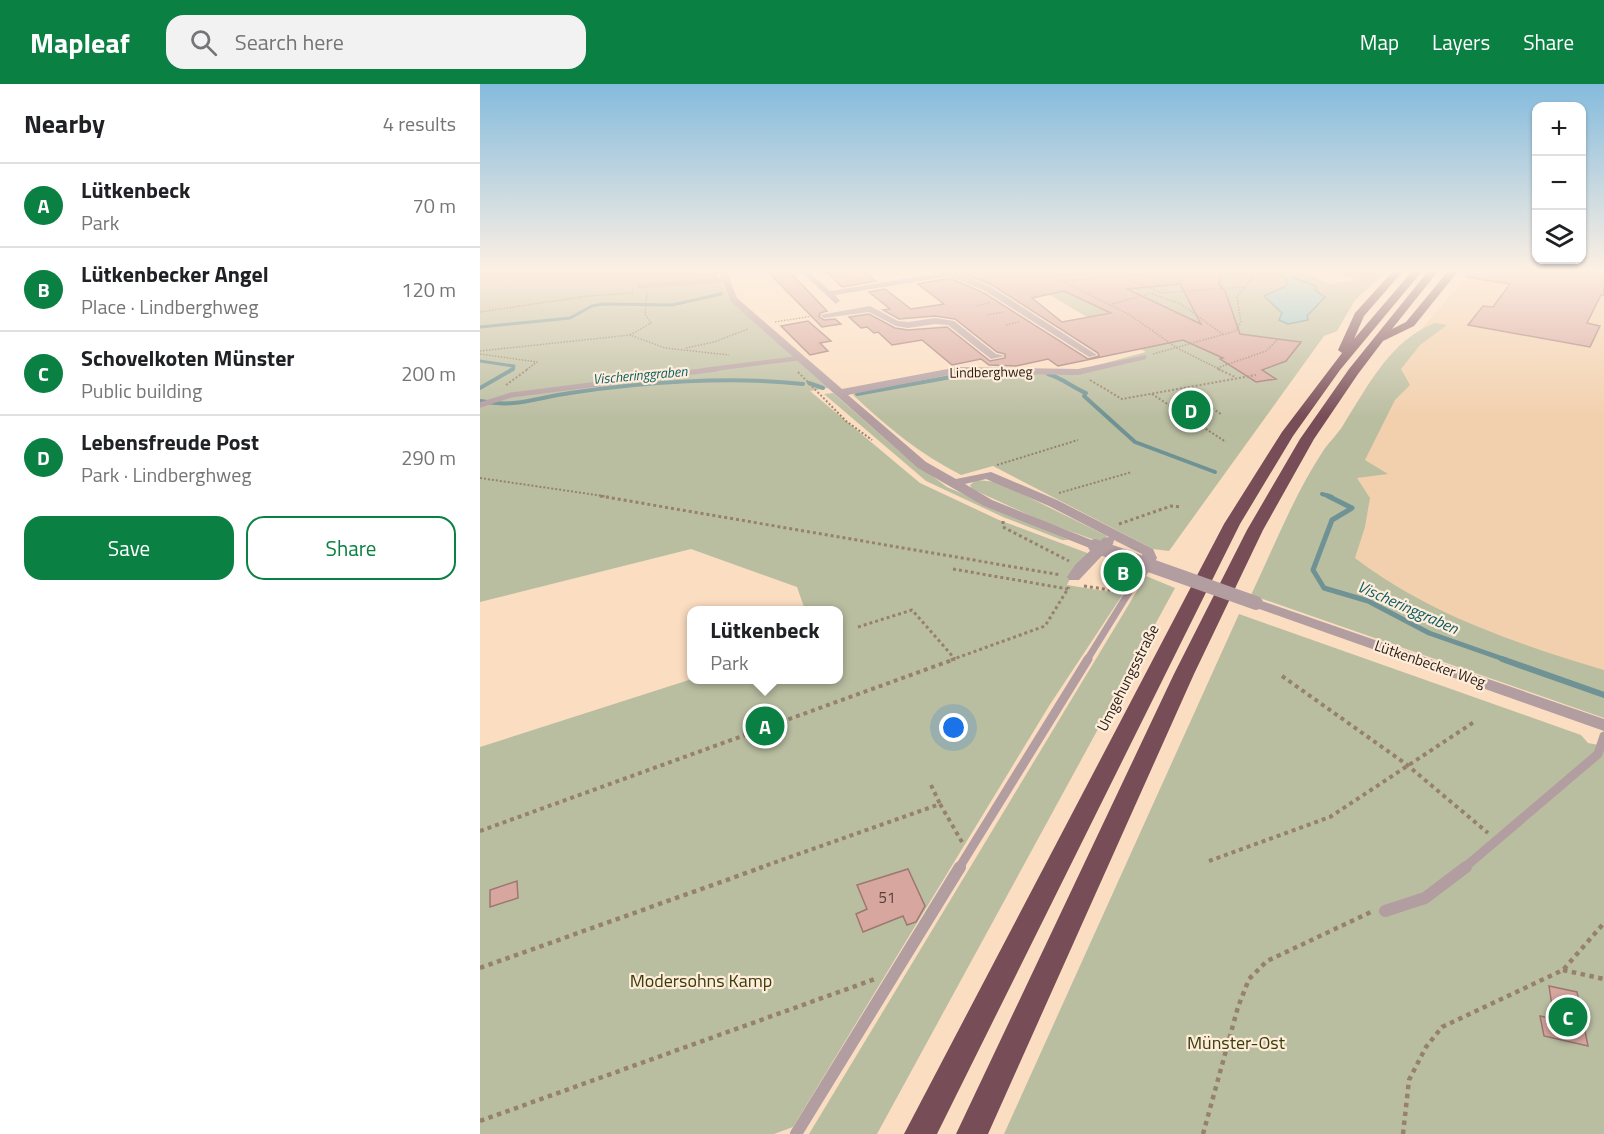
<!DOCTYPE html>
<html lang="en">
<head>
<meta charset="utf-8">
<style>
	:root { --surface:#fff; --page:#f2f2f2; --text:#202124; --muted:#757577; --line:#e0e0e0; --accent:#0b8043 }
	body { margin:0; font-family:"Titillium Web",sans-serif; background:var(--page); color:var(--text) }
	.controls { position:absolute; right:18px; top:18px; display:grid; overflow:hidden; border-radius:12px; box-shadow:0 2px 4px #0004 }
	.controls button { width:54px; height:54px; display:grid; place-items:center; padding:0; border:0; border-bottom:2px solid var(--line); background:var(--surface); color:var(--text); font:30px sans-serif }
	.you { position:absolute; left:474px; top:644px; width:21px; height:21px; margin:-15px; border:4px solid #fff; border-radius:50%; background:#1a73e8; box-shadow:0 0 0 9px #1a73e833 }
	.badge { display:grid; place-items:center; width:39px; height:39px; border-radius:50%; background:var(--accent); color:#fff; font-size:20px; font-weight:700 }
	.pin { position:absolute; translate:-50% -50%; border:3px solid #fff; box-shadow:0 2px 6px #0006 }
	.popup { position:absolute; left:207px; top:522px; width:156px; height:78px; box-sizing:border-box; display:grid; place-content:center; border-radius:12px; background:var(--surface); filter:drop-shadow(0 2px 4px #0005); font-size:20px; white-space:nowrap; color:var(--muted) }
	.popup b { font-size:22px; color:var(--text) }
	.popup::after { content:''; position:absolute; left:50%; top:100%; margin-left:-12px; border:12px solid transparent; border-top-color:var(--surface) }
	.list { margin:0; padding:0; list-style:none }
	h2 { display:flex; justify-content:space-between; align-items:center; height:78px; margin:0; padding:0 24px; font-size:26px }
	h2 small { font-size:20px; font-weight:400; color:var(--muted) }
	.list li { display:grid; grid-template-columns:39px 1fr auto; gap:18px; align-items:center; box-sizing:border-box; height:84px; padding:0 24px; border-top:2px solid var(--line) }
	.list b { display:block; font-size:22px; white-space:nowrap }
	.list p { margin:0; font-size:20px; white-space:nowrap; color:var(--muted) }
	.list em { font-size:20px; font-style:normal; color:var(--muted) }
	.actions { display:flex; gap:12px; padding:18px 24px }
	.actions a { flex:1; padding:14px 0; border:2px solid var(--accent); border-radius:18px; text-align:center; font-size:21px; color:var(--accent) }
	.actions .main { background:var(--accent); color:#fff }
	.icon { flex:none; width:33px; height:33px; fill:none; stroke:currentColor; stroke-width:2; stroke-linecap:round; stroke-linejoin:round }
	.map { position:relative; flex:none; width:1124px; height:1050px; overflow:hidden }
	header { display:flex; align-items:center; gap:36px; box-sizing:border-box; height:84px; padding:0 30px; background:var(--accent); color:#fff }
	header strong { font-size:28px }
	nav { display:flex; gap:33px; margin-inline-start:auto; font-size:21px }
	.search { width:420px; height:54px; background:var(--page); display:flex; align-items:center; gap:15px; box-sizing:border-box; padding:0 21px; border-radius:18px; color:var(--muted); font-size:22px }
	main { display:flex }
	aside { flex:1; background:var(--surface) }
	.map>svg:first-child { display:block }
	.built { fill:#f2d0ae }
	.green { fill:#babea1 }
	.water { fill:#8ec6cc; stroke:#6f9394; stroke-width:1.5 }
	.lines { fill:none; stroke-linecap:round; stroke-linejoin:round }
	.stream-far3 { stroke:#6f9394; stroke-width:3 }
	.stream-far2 { stroke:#6f9394; stroke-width:4 }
	.stream-far1 { stroke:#6f9394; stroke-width:5 }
	.stream { stroke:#6f9394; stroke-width:6 }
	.building { fill:#d7a69f; stroke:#9d7771; stroke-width:1.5; fill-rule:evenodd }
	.path-far4 { stroke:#96816d; stroke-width:1.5; stroke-dasharray:1.5 1.5; stroke-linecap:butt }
	.path-far3 { stroke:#96816d; stroke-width:2; stroke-dasharray:2 2; stroke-linecap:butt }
	.path-far2 { stroke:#96816d; stroke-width:3; stroke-dasharray:3 3; stroke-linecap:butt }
	.path-far1 { stroke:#96816d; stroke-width:4; stroke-dasharray:4 4; stroke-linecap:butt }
	.path { stroke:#96816d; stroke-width:4.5; stroke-dasharray:4.5 4.5; stroke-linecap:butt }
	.lane-far4 { stroke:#b29da1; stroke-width:4.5 }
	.lane-far3 { stroke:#b29da1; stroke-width:5 }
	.lane-far2 { stroke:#b29da1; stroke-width:7 }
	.lane-far1 { stroke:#b29da1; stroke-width:9 }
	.lane { stroke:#b29da1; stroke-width:12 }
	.street { fill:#b29da1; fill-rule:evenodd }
	.highway { fill:#774d58; fill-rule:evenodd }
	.street-bridge { stroke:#b29da1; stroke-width:14 }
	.labels { text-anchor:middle; stroke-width:4.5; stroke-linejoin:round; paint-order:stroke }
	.far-street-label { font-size:14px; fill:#271c12; stroke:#ffeddc }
	.far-water-label { font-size:14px; font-style:italic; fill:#095c63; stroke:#ffeddc }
	.street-label { font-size:15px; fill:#271c12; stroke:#ffeddc }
	.near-number-label { font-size:15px; fill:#533e35 }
	.water-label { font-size:16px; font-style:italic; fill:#095c63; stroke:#ffeddc }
	.near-park-label { font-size:18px; fill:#393d08; stroke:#ffeddc }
</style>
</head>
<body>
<header>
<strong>Mapleaf</strong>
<div class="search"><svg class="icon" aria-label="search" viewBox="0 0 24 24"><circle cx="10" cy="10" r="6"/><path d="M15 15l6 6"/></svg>Search here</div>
<nav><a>Map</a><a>Layers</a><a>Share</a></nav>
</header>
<main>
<aside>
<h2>Nearby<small>4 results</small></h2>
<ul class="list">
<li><span class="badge">A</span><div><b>Lütkenbeck</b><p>Park</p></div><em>70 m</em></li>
<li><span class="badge">B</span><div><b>Lütkenbecker Angel</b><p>Place · Lindberghweg</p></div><em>120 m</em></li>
<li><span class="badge">C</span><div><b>Schovelkoten Münster</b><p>Public building</p></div><em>200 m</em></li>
<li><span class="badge">D</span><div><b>Lebensfreude Post</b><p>Park · Lindberghweg</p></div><em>290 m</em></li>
</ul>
<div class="actions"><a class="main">Save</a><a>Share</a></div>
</aside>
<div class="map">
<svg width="1124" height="1050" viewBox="0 0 1124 1050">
	<rect width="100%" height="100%" fill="#fbddc1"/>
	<path class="built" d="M 992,186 L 1124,186 L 1124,613 L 809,508 L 925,264 Z"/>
	<g class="green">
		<path d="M 0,186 L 235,186 L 249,215 L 348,304 L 330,307 L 440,399 L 519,436 L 610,470 L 595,484 L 587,501 L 643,510 L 569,622 L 313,1043 L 294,1050 L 0,1050 L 0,663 L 212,595 L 358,596 L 358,526 L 325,526 L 317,503 L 211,465 L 0,518 Z"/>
		<path d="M 578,186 L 797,186 L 808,197 L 806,202 L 784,212 L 827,232 L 835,202 L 813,194 L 807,186 L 819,186 L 849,200 L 876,196 L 851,186 L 908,186 L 875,216 L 857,247 L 844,252 L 689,467 L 673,465 L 513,382 L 481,391 C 440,370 407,343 373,311 L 376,308 L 480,288 L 603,285 L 666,268 L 538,192 Z"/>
		<path d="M 955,239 L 967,241 L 940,261 L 921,285 L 930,301 L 915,316 L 885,376 L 908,390 L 877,394 L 890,414 L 885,443 L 875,474 C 948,530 1038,560 1124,586 L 1124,634 L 771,511 C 794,463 814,411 843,367 C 850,357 859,349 865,338 C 889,300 911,256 955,239 Z"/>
		<path d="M 353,309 L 420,368 L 467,403 L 589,456 L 582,456 L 523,433 L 446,397 L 344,310 Z"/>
		<path d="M 496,396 L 518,398 L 627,452 L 623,459 L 562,437 L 492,405 L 490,401 Z"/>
		<path d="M 666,492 L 695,504 L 397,1050 L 329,1050 Z"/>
		<path d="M 759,530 L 1101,651 L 1108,659 L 1124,662 L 1124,1050 L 524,1050 Z"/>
	</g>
	<path class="water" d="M 797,186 L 807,186 L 814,194 L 836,202 L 835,206 L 845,213 L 827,232 L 828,236 L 808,240 L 799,236 L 802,229 L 784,212 L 806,202 L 808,197 Z"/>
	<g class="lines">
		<g class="stream-far3">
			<path d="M 0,243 L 90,234 L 112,222 L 123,220 L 192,221 L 241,210"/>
			<path d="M 0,277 L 34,282 L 32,286"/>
		</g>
		<g class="stream-far2">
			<path d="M 568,290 C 582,294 592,303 606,309 L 604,312 L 655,358 L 735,388"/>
			<path d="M 329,299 L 343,304"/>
			<path d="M 0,304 L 33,285"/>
			<path d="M 377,310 L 493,289"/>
			<path d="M 0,317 C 37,324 54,314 90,309 C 163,298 250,292 323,300"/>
			<path d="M 842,410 L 852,413"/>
		</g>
		<path class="stream-far1" d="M 848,412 L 872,424 L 852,436 L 833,486 L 844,504 L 888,517 L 949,549 L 1026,576"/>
		<path class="stream" d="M 1022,575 L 1124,611"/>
	</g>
	<g class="building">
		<path d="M 286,186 L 308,186 L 347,227 L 340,229 L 339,233 L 344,236 L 355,235 L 361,240 L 342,243 Z"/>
		<path d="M 365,186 L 374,189 L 384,188 L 396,197 L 362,203 L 347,188 Z"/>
		<path d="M 499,186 L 582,186 L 582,191 L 652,186 L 741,186 L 739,200 L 745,207 L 760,250 L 821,258 L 806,277 L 782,286 L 796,295 L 776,298 L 740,275 L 743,274 L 703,256 L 578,282 L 568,275 L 536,282 L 509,281 L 501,275 L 472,281 L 442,256 L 412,261 L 398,248 L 394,249 L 387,243 L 381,244 L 369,233 L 389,230 L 415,244 L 428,246 L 467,243 L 510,277 L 525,274 L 525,270 L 517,268 L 475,235 L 455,232 L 419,235 L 403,226 L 410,225 L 389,208 L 405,205 L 431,225 L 464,220 L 438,200 L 470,194 L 504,209 L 608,275 L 619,272 L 618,269 L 512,201 L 487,191 ZM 700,200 L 721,240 L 647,205 ZM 584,207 L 631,229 L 582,238 L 552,214 Z"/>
		<path d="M 987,186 L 1124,186 L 1124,211 L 1121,211 L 1107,239 L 1120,242 L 1110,263 L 988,241 L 1003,222 L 1013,223 L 1030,200 L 987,193 Z"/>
		<path d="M 328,237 L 351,257 L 340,259 L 348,267 L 330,271 L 301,242 Z"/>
		<path d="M 428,785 L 445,822 L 436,838 L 427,841 L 423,832 L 383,848 L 376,830 L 387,825 L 377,801 Z"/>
		<path d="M 37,797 L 38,814 L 10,823 L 10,806 Z"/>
		<path d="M 1069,902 L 1097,908 L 1108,962 L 1064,952 L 1060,932 L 1074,935 Z"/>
	</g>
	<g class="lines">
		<g class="path-far4">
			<path d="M 639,192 L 733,186"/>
			<path d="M 583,197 L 650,231 L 697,264 L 741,286"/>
			<path d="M 583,197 L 639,192 L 680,208"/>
			<path d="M 680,209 L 765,203"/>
			<path d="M 672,210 L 701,220 L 744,251"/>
			<path d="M 632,220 L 672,209"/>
			<path d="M 496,222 L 509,219"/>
			<path d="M 0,228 L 108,212 L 153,209"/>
			<path d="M 507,231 L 524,228"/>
			<path d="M 295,238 L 333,232"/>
			<path d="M 526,241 L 539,238"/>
			<path d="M 150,251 L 171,239 L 165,230 L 167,210"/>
			<path d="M 206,264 L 234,258 L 268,245"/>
			<path d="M 0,267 L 150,251 L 185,264 L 249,271"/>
			<path d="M 0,270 L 57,278 L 46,286"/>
			<path d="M 673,270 L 756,247 L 761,238 L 757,213 L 772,193 L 773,186"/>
			<path d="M 737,284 L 786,267 L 797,256"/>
		</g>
		<g class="path-far3">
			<path d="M 738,285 L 755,293"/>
			<path d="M 318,288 L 366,337 L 392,356"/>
			<path d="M 610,296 L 642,315 L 776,291"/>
			<path d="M 26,301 L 48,285"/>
			<path d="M 702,305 L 741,330"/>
			<path d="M 672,310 L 746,358"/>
			<path d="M 517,381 L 598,356"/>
			<path d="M 0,394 L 130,413"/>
			<path d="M 579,409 L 652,388"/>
		</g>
		<g class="path-far2">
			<path d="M 120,412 L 581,491"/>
			<path d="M 523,437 L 523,443 L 589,477"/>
			<path d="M 639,440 L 691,422 L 701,423"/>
			<path d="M 473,485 L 588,505"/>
			<path d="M 604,502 L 636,507"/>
			<path d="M 378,543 L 432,526 L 475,575"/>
			<path d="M 471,576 L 565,542 L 589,503"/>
		</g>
		<g class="path-far1">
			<path d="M 802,592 L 926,680 L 1008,749"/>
			<path d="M 451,701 L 460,720"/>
			<path d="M 0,747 L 475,575"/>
			<path d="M 729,777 L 850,733 L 994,638"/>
			<path d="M 279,784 L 460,720 L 482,758"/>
		</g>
		<g class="path">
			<path d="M 0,884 L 283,783"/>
			<path d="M 1083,886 L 1124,895"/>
			<path d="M 0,1037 L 395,895"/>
			<path d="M 723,1050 L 758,923 L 769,895 L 787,877 L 891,828"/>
			<path d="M 923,1050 L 929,996 L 946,963 L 962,943 L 1083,886 L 1124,839"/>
		</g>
		<g class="lane-far4">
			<path d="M 160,202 L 246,196"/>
			<path d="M 225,286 L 320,274"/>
		</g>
		<path class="lane-far3" d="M 0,321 L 31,311 L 237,285"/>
		<path class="lane-far2" d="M 607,576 L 654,500"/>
		<g class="lane-far1">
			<path d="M 479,784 L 608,575"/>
			<path d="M 984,784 L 1118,670 L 1124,652"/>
		</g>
		<g class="lane">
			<path d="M 905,827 L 945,814 L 986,783"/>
			<path d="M 316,1050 L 480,783"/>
		</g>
		<g class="street">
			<path d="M 238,186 L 246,186 L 257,214 L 362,305 L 478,283 L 598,285 L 666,271 L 666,275 L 598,291 L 478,289 L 368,311 L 446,378 L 476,395 L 511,388 L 577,416 L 673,465 L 677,474 L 659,503 L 654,504 L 647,500 L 663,474 L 662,470 L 634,456 L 633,460 L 599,496 L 589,496 L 587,493 L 595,481 L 612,465 L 504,422 L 438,384 L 250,217 ZM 506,395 L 569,422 L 629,453 L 623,454 L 619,459 L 512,416 L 485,400 Z"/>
			<path d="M 319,186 L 327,186 L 350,207 L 480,186 L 497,186 L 480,190 L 511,203 L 617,271 L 609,273 L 505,207 L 470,192 L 355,211 L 360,217 L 356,220 Z"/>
			<path d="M 390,222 L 418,237 L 428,238 L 455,234 L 474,237 L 516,270 L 525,272 L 511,275 L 468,241 L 455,240 L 428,244 L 416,242 L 389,228 L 344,234 L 340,231 Z"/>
			<path d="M 776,515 L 1124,635 L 1124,647 L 771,522 L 769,519 L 771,516 Z"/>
		</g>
		<g class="highway">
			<path d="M 914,186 L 924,186 L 884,232 L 874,255 L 933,186 L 943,186 L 860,286 L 813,352 L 760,440 L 457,1050 L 424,1050 L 744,440 L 802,348 L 862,269 L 858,266 L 875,229 Z"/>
			<path d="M 949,186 L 959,186 L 912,245 L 926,238 L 969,186 L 979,186 L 934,242 L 903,257 L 878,290 L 834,355 L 783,446 L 714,590 L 508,1050 L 476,1050 L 694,590 L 767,446 L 820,355 L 869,285 Z"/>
		</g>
		<path class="street-bridge" d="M 615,462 L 776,519"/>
	</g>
	<linearGradient id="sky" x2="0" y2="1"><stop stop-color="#84bbdd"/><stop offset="0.56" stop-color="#fdf0e3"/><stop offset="1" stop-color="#fdf0e3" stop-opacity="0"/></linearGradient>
	<rect width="1124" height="333" fill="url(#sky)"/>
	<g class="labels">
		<g class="far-street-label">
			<text transform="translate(511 288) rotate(-1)" y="5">Lindberghweg</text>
		</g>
		<g class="far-water-label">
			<text transform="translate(160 291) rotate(-5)" y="5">Vischeringgraben</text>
		</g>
		<g class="street-label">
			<text transform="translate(950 580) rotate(19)" y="5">Lütkenbecker Weg</text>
			<text transform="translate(648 594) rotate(-63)" y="5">Umgehungsstraße</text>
		</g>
		<g class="near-number-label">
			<text x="407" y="819">51</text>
		</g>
		<g class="water-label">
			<text transform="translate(928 523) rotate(24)" y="6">Vischeringgraben</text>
		</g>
		<g class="near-park-label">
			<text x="221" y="903">Modersohns Kamp</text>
			<text x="756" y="965">Münster-Ost</text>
		</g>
	</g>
</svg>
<div class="controls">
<button>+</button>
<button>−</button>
<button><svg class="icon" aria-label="layers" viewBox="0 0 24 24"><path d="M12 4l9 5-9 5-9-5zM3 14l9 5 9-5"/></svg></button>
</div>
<div class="you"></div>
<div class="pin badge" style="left:285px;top:642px">A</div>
<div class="popup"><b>Lütkenbeck</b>Park</div>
<div class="pin badge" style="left:643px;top:488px">B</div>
<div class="pin badge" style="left:1088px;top:933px">C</div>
<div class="pin badge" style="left:711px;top:326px">D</div>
</div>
</main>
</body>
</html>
